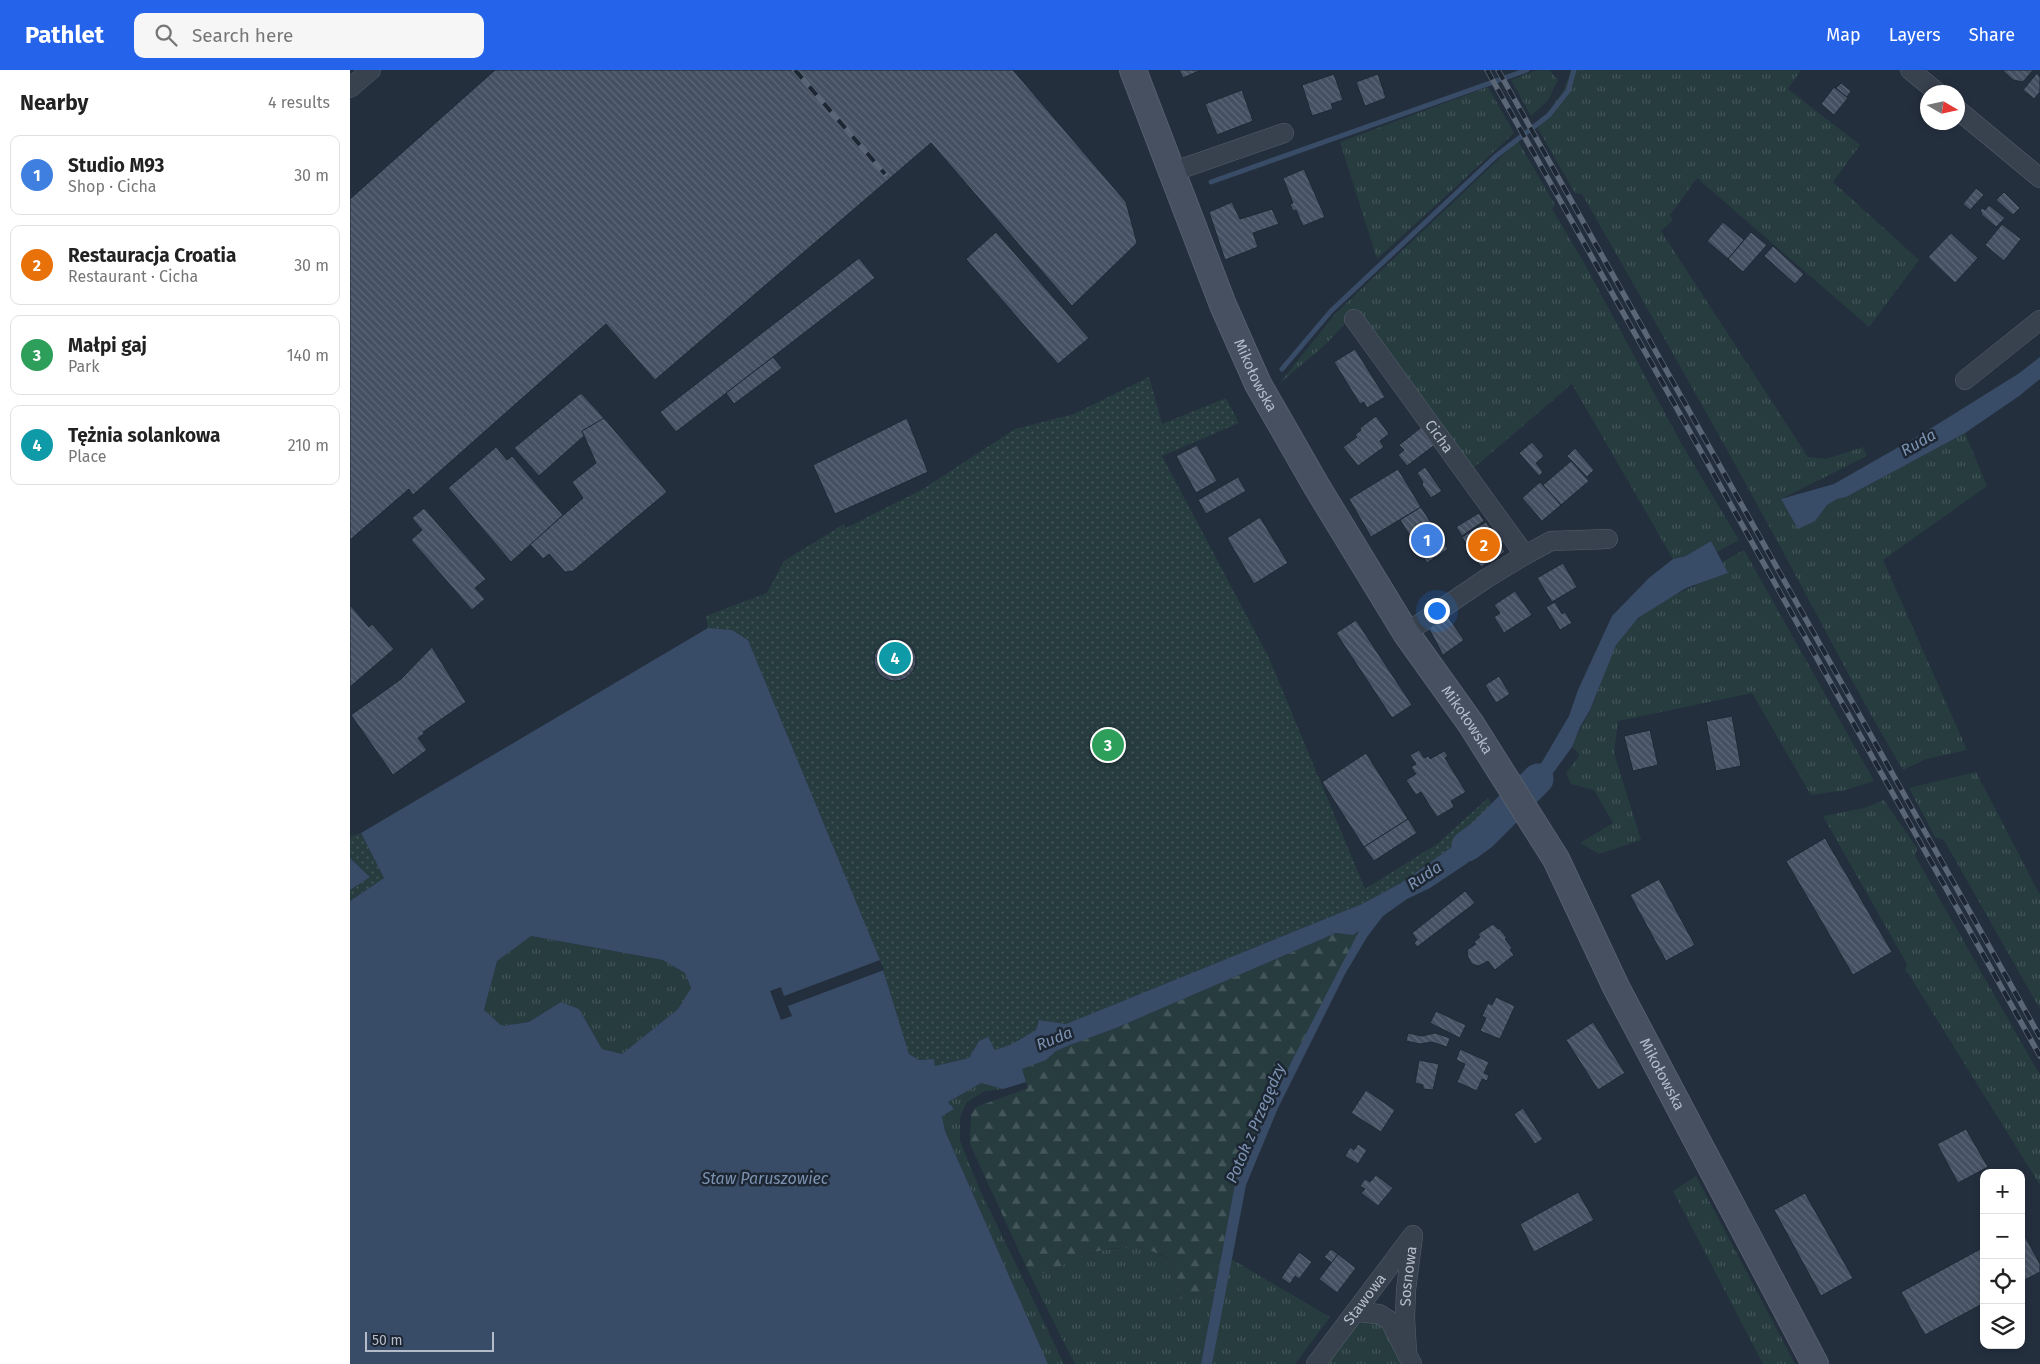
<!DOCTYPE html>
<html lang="en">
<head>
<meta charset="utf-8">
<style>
	:root { --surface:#fff; --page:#f6f6f6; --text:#222; --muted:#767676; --line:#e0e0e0; --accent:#2563eb }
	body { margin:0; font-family:"Fira Sans",sans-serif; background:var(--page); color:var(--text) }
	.controls { position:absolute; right:15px; bottom:15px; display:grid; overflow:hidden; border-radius:10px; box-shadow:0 2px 8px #0003 }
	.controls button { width:45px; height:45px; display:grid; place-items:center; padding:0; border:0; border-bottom:1px solid var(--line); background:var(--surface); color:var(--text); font:25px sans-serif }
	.compass { position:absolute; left:1570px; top:15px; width:45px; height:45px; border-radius:50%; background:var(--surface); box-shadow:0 2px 8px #0003; rotate:99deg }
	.scale { position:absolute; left:15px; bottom:12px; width:129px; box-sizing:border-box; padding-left:5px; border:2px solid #b4bcc9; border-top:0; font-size:14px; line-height:18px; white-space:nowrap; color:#b4bcc9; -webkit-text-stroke:4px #1d2633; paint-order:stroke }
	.you { position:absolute; left:1086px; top:540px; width:18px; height:18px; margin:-12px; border:4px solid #fff; border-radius:50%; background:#1a73e8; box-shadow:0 0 0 8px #1a73e833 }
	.badge { display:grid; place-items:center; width:32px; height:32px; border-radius:50%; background:var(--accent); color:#fff; font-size:16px; font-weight:700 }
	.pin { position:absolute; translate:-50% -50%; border:2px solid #fff; box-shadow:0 1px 5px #0006 }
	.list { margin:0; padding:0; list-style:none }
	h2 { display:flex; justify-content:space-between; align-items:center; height:65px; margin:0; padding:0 20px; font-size:21px }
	h2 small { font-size:16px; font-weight:400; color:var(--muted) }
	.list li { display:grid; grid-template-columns:32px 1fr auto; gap:15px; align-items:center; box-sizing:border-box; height:80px; margin:0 10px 10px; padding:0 10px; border:1px solid var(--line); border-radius:10px }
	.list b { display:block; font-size:19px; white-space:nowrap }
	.list p { margin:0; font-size:16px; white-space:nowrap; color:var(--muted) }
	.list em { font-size:16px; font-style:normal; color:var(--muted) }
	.icon { flex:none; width:28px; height:28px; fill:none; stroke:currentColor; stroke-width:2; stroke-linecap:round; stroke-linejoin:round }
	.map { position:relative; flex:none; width:1690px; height:1294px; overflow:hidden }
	header { display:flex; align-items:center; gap:30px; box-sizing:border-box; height:70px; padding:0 25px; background:var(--accent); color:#fff }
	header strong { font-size:24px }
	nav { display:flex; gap:28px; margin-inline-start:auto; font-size:18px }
	.search { width:350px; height:45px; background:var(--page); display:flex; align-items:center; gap:12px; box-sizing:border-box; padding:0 18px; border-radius:10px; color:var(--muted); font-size:19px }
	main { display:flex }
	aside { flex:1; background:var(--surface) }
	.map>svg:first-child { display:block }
	.grass { fill:url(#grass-tufts) }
	.forest { fill:url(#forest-firs) }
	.park { fill:url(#park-dots) }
	.water { fill:#394c67; fill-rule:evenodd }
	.pier { fill:#242f3e }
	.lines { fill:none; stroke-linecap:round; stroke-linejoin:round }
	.stream { stroke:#394c67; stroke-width:5 }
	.river { stroke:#394c67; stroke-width:31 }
	.building { fill:url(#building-back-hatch); stroke:#1f2835 }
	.minor-casing { stroke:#565f6c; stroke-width:20 }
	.secondary-casing { stroke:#565f6c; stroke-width:28 }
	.minor { stroke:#38414e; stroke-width:19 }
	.secondary { stroke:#465061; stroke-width:26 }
	.rail-casing { stroke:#5a6575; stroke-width:5.5 }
	.rail { stroke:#1d2633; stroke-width:4; stroke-dasharray:11; stroke-linecap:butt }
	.labels { text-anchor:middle; stroke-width:5; stroke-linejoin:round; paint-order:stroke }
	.street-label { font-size:15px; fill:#b4bcc9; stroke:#1d2633 }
	.water-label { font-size:16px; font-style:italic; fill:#7c92b1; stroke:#1d2633 }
</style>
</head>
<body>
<header>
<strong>Pathlet</strong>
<div class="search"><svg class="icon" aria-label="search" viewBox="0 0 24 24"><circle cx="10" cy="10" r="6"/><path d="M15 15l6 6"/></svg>Search here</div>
<nav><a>Map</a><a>Layers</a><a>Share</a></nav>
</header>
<main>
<aside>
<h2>Nearby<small>4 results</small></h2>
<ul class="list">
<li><span class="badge" style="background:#3f7fe0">1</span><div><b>Studio M93</b><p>Shop · Cicha</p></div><em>30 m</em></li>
<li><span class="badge" style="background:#e8710a">2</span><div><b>Restauracja Croatia</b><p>Restaurant · Cicha</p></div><em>30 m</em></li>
<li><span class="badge" style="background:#2e9e5b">3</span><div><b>Małpi gaj</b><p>Park</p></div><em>140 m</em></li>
<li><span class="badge" style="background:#0f9aa8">4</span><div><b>Tężnia solankowa</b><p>Place</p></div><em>210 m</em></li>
</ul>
</aside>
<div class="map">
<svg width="1690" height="1294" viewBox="0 0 1690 1294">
	<defs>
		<pattern id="grass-tufts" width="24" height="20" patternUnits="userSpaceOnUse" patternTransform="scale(1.25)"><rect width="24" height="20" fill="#263c3f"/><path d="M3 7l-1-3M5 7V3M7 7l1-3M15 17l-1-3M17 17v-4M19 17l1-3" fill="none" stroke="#435659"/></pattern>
		<pattern id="forest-firs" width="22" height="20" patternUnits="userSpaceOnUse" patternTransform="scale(1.25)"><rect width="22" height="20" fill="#263c3f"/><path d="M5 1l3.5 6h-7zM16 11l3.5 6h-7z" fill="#435659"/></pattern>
		<pattern id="park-dots" width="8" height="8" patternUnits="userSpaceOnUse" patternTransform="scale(1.25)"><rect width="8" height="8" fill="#263c3f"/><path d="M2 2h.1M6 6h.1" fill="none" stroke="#435659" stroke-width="1.8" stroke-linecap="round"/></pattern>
		<pattern id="building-back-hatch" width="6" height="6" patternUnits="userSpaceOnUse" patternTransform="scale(1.25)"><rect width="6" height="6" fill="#455162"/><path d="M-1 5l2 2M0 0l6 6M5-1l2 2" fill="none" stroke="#5d6877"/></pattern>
	</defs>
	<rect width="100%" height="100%" fill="#242f3e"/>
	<g class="grass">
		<path d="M 1187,0 L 1199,0 L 1208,10 L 1198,30 L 1181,46 L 1161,10 Z"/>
		<path d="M 1221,0 L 1451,0 L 1438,19 L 1510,75 L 1483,112 L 1569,190 L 1519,257 L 1347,108 L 1320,145 L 1323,150 L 1311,161 L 1458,387 L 1476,389 L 1513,377 L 1517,386 L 1431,429 L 1448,458 L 1465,451 L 1477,435 L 1487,429 L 1496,427 L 1615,363 L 1637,416 L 1533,490 L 1617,680 L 1576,689 L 1553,700 C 1504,618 1461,532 1414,447 C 1355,339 1293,231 1232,124 L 1225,123 L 1187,57 L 1214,20 Z"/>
		<path d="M 1138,17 L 1164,63 L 1027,189 L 990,72 Z"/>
		<path d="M 1168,71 L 1205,135 L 1202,139 L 1233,191 L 1331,373 L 1389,470 L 1367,482 L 1361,471 L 1336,486 L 1323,489 L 1222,314 L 1121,400 L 997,251 L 976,274 L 929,314 L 986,243 Z"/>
		<path d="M 1394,480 L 1524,711 L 1496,720 L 1461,725 L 1402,623 L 1268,651 L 1264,683 L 1291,770 L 1249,784 L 1230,773 L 1263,753 L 1244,720 L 1221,714 L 1216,703 L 1230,685 L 1222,677 C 1227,663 1235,652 1241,639 C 1250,619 1255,592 1266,574 C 1291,536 1337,518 1378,503 L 1372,492 Z"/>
		<path d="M 1626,702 L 1690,825 L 1690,939 L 1594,770 L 1585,767 L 1559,718 Z"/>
		<path d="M 1534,730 L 1567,778 L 1565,786 L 1690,1005 L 1690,1115 L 1558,903 L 1555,901 L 1557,894 L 1473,746 L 1514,738 Z"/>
		<path d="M 180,866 L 313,890 L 335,903 L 341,918 L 328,939 L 272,984 L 252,979 L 229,939 L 211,932 L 179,952 L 151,956 L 134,940 L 147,891 Z"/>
		<path d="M 631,1013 L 653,1019 L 635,1021 L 617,1032 L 610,1047 L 610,1071 L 630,1120 L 714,1294 L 698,1294 L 595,1061 L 592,1046 L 604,1039 L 597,1032 Z"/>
		<path d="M 1346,1106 L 1445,1294 L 1413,1294 L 1323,1121 Z"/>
		<path d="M 783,1177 L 798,1179 L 821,1190 L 826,1207 L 829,1229 L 865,1219 L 851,1294 L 725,1294 L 681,1207 L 705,1199 L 730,1186 L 754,1180 Z"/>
		<path d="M 881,1189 L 980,1247 L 945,1294 L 862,1294 Z"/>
		<path d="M 1017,1251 L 1029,1254 L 1037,1259 L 1051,1294 L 978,1294 L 1007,1255 Z"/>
	</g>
	<path class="forest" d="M 1010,861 L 929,1016 L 885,1114 L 865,1219 L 829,1229 L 826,1207 L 821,1190 C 794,1173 761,1176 731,1186 C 724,1189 718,1193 711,1196 C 701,1201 691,1204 681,1207 L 620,1074 L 621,1045 L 626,1037 L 678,1018 L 671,999 L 696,990 L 706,981 L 720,975 L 766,958 L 986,863 L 1003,865 Z"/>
	<g class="park">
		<path d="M 799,307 L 812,354 L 876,328 L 889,353 L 812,386 L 919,588 L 1015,819 L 1087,774 L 1138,728 L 1147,745 L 1051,813 L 1012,834 L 716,954 L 689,950 L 686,960 L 662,974 L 645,980 L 637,967 L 629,971 L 619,988 L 585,996 L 584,989 L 569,990 L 559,984 L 530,890 L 398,570 L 382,560 L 358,558 L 356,546 L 417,523 L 434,491 L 494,454 L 496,458 L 573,419 L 665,359 L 724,344 Z"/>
		<path d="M 11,763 L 34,808 L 0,831 L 0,820 L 20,807 L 0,788 L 0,767 Z"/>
	</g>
	<g class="water">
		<path d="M 1690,287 L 1690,309 L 1669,326 L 1615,363 L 1496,427 L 1487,429 L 1477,435 L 1465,451 L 1448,459 L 1431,429 L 1484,414 L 1575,362 L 1668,304 Z"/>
		<path d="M 1361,471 L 1378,503 L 1336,518 L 1288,548 L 1266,575 L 1240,640 L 1230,657 L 1222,677 L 1182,732 L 1172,714 L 1192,692 L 1219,646 L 1228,620 L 1262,546 L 1299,508 L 1323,489 L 1336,486 Z"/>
		<path d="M 358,558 L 382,560 L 398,570 L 530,890 L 559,984 L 569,990 L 584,989 L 585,996 L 619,988 L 629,971 L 638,967 L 645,980 L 662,974 L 686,960 L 689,950 L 716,954 L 1012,834 L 1051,813 L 1147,745 L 1156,761 L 1116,794 L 1080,818 L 1057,829 L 1033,846 L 1017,867 L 995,904 L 928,1038 L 896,1115 L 862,1294 L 851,1294 L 885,1114 L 929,1016 L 1009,861 L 1003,865 L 986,863 L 766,958 L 720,975 L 706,981 L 696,990 L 672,999 L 676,1012 L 653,1019 L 631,1013 L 598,1032 L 604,1039 L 592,1046 L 595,1061 L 698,1294 L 0,1294 L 0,831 L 34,808 L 11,763 ZM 181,866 L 313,890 L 335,903 L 341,918 L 328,939 L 272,984 L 252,979 L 229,939 L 211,932 L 179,952 L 152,956 L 134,940 L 147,891 Z"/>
		<path d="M 0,788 L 20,807 L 0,820 Z"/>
	</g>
	<path class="pier" d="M 530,890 L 534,900 L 438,936 L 442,946 L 431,950 L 420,921 L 431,917 L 434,926 Z"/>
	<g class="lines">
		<g class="stream">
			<path d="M 861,112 L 1177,0"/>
			<path d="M 932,299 L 981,241 L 1146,86 L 1199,45 L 1218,21 L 1224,0"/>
		</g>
		<path class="river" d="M 1117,776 L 1132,765 L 1188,709"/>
	</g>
	<g class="building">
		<path d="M 145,0 L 663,0 L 776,132 L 787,173 L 722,236 L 581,73 L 305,310 L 256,254 L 63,425 L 59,419 L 0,470 L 0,129 Z"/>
		<path d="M 829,0 L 851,0 L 833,8 Z"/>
		<path d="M 1652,0 L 1683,0 L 1673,12 L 1663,10 Z"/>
		<path d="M 1687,3 L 1690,7 L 1690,22 L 1684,29 L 1673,20 Z"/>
		<path d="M 984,4 L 993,30 L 981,34 L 983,39 L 962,46 L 952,15 Z"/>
		<path d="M 1028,4 L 1036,28 L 1015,36 L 1006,12 Z"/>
		<path d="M 1491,13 L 1501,21 L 1497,27 L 1486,18 Z"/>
		<path d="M 1484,17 L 1498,28 L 1484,45 L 1471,34 Z"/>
		<path d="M 892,20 L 903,51 L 867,65 L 855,34 Z"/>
		<path d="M 954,99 L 975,147 L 953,156 L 946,140 L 943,141 L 940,134 L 943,133 L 933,108 Z"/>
		<path d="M 1626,118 L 1634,125 L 1620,140 L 1613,134 Z"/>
		<path d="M 1654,122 L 1670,138 L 1663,145 L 1646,130 Z"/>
		<path d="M 882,132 L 890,149 L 922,139 L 929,154 L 903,163 L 908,177 L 875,190 L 859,142 Z"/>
		<path d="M 1639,135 L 1655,148 L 1646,157 L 1631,144 L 1632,143 L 1630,141 L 1632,138 L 1635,140 Z"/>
		<path d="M 1373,152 L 1394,170 L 1378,189 L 1357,171 Z"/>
		<path d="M 1652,154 L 1671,169 L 1654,191 L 1635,175 Z"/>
		<path d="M 646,162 L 739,268 L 708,294 L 616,189 Z"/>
		<path d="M 1401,162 L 1417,175 L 1393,202 L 1378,189 Z"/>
		<path d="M 1601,163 L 1628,188 L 1605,213 L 1578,187 Z"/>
		<path d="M 1423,176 L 1454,204 L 1445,214 L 1414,186 Z"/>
		<path d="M 509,188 L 525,208 L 326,362 L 310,342 Z"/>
		<path d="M 1005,279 L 1035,327 L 1017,338 L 1014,332 L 1010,334 L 984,292 Z"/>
		<path d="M 423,287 L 432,298 L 384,334 L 376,323 Z"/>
		<path d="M 231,323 L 254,348 L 189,406 L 164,378 Z"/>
		<path d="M 1026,346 L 1039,364 L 1030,371 L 1034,377 L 1008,396 L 993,377 L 1007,367 L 1005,365 L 1011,360 L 1010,358 Z"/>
		<path d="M 254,348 L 317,422 L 223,501 L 215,502 L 199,484 L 193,489 L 180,474 L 233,428 L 222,412 L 246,393 L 232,361 Z"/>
		<path d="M 557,348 L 578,402 L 485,444 L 463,395 Z"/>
		<path d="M 1073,356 L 1086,374 L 1057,396 L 1048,385 L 1054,380 L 1049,375 Z"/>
		<path d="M 1182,372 L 1194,386 L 1186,393 L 1193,402 L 1189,406 L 1169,383 Z"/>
		<path d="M 847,375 L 867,411 L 846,423 L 826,386 Z"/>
		<path d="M 146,377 L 157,390 L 162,386 L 213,445 L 161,492 L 98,418 Z"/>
		<path d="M 1225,378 L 1244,400 L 1237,407 L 1217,386 Z"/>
		<path d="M 1221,391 L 1239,411 L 1211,435 L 1193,415 Z"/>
		<path d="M 1075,397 L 1092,421 L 1081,428 L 1072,415 L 1073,412 L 1067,403 Z"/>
		<path d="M 1048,399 L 1071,437 L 1021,467 L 999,429 Z"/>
		<path d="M 888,407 L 896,421 L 856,444 L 848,430 Z"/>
		<path d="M 1190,412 L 1211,435 L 1192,451 L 1172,428 Z"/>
		<path d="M 1071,437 L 1098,479 L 1077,493 L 1050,450 Z"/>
		<path d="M 74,438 L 136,509 L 125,518 L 135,529 L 122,540 L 61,470 L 72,460 L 62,448 Z"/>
		<path d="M 1129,443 L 1134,451 L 1112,466 L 1106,457 Z"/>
		<path d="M 910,447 L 938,493 L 904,514 L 877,468 Z"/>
		<path d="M 1136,452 L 1155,482 L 1131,497 L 1112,467 Z"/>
		<path d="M 1213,493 L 1227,517 L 1202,532 L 1187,508 Z"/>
		<path d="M 1165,521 L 1182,545 L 1154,563 L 1144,547 L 1150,543 L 1144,535 Z"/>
		<path d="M 1205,532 L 1212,544 L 1215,542 L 1222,553 L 1210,560 L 1196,537 Z"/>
		<path d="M 0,535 L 19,557 L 22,554 L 44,579 L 0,617 Z"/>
		<path d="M 1096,544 L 1114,570 L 1093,585 L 1077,555 Z"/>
		<path d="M 1006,550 L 1062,635 L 1042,648 L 986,563 Z"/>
		<circle cx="545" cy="590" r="21"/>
		<path d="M 82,577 L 116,632 L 73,662 L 75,663 L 68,668 L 77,680 L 43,705 L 1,645 L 51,609 Z"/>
		<path d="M 1149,606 L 1160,624 L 1146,633 L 1135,615 Z"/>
		<path d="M 1382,646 L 1391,696 L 1366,701 L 1356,651 Z"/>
		<path d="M 1300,660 L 1308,695 L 1283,701 L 1274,666 Z"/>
		<path d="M 1069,680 L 1074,688 L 1079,686 L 1080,689 L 1094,681 L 1098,686 L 1095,688 L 1116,722 L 1101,731 L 1104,737 L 1087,747 L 1071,722 L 1066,725 L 1056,710 L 1066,704 L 1061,697 L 1066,694 L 1060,685 Z"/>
		<path d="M 1016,683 L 1058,749 L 1014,777 L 972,712 Z"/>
		<path d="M 1058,749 L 1067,763 L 1024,791 L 1014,777 Z"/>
		<path d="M 1475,768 L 1542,882 L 1503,905 L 1436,791 Z"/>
		<path d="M 1309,809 L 1345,875 L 1316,891 L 1280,825 Z"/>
		<path d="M 1115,821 L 1125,833 L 1067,877 L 1064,873 L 1067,870 L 1062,863 Z"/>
		<path d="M 1143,854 L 1148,859 L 1149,858 L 1157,868 L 1155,869 L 1162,878 L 1160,880 L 1164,885 L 1145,900 L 1138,891 L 1129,896 L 1122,894 L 1118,887 L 1117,880 L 1126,874 L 1124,872 L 1130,867 L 1128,864 Z"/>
		<path d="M 1146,927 L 1165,936 L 1150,969 L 1130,961 L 1136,948 L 1132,946 L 1138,933 L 1142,935 Z"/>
		<path d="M 1086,941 L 1116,955 L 1110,968 L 1080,953 Z"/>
		<path d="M 1243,952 L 1275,1003 L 1248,1020 L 1216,970 Z"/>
		<path d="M 1058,963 L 1072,966 L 1085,963 L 1100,968 L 1097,977 L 1082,972 L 1070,974 L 1056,971 Z"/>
		<path d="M 1110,979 L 1139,992 L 1134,1003 L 1139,1005 L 1137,1011 L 1132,1009 L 1127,1021 L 1107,1012 L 1115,994 L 1106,990 Z"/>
		<path d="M 1069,990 L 1089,994 L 1083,1020 L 1073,1019 L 1073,1015 L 1065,1013 Z"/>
		<path d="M 1016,1020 L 1045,1040 L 1031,1062 L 1001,1043 Z"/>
		<path d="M 1173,1038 L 1193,1069 L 1185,1074 L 1164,1044 Z"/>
		<path d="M 1616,1059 L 1638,1097 L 1608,1113 L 1587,1074 Z"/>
		<path d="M 1008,1074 L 1017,1080 L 1008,1094 L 995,1086 L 1000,1077 L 1004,1080 Z"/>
		<path d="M 1026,1105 L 1043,1118 L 1028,1136 L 1011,1123 L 1015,1119 L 1010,1116 L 1015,1109 L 1020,1112 Z"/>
		<path d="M 1228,1122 L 1244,1150 L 1184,1182 L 1170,1154 Z"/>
		<path d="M 1455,1123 L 1503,1208 L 1471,1226 L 1424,1140 Z"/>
		<path d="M 1671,1159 L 1690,1194 L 1690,1202 L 1671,1212 Z"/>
		<path d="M 1634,1177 L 1634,1233 L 1575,1265 L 1551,1222 Z"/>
		<path d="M 981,1179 L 988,1184 L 982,1193 L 974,1187 Z"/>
		<path d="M 949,1182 L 962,1192 L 949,1209 L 945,1206 L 940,1214 L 931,1208 Z"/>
		<path d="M 988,1184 L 1006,1198 L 987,1223 L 969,1209 Z"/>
	</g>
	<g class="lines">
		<g class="minor-casing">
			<g id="minor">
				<path d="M 1560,0 L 1587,22"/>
				<path d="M 0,18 L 21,0"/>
				<path d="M 1608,40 L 1690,108"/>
				<path d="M 822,102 L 934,63"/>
				<path id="s1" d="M 1004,249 L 1175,485 L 1137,508 L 1056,563"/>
				<path d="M 1615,310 L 1690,250"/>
				<path d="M 1175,485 L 1201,471 L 1258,469"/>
				<path d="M 1005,1242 L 1029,1244 L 1040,1251 L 1062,1294"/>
				<path id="s2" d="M 1057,1282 L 1055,1248 L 1056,1220 L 1063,1166"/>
				<path id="s3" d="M 966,1294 L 1063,1165"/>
			</g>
		</g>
		<g class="secondary-casing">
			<g id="secondary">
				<path id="s4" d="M 783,0 L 873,235 L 908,314 L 967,417 L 1056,563 L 1121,654 L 1206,789 L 1266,917 L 1465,1294"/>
			</g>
		</g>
		<use href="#minor" class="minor"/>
		<use href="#secondary" class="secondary"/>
		<g class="rail-casing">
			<g id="rail">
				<path d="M 445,0 L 535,104"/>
				<path d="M 1137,0 L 1690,986"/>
				<path d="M 1148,0 L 1690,967"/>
			</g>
		</g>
		<use href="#rail" class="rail"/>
	</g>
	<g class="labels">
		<g class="street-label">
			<text dy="5" stroke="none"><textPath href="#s4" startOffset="329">Mikołowska</textPath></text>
			<text dy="5" stroke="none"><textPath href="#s1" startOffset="145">Cicha</textPath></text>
			<text dy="5" stroke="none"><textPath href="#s4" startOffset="734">Mikołowska</textPath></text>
			<text dy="5" stroke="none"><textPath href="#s4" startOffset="1139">Mikołowska</textPath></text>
			<text dy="5" stroke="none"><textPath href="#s2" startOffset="76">Sosnowa</textPath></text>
			<text dy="5" stroke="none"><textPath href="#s3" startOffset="81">Stawowa</textPath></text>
		</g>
		<g class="water-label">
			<text transform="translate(1568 372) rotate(-30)" y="6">Ruda</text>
			<text transform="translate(1074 805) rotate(-34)" y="6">Ruda</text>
			<text transform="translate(704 968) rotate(-22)" y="6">Ruda</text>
			<text transform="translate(905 1053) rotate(-67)" y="6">Potok z Przegędzy</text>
			<text x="415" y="1114">Staw Paruszowiec</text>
		</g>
	</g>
</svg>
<div class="controls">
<button>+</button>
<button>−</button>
<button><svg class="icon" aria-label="locate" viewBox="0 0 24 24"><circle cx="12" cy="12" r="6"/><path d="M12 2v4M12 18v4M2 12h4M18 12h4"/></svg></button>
<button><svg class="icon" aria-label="layers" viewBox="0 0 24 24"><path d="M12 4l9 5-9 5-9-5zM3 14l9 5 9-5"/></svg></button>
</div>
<svg class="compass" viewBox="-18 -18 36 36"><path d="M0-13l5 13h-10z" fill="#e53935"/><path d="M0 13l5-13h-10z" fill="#767676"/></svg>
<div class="scale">50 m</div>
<div class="you"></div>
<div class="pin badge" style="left:1077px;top:470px;background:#3f7fe0">1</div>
<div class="pin badge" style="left:1134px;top:475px;background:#e8710a">2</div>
<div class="pin badge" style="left:758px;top:675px;background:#2e9e5b">3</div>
<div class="pin badge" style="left:545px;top:588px;background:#0f9aa8">4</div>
</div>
</main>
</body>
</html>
